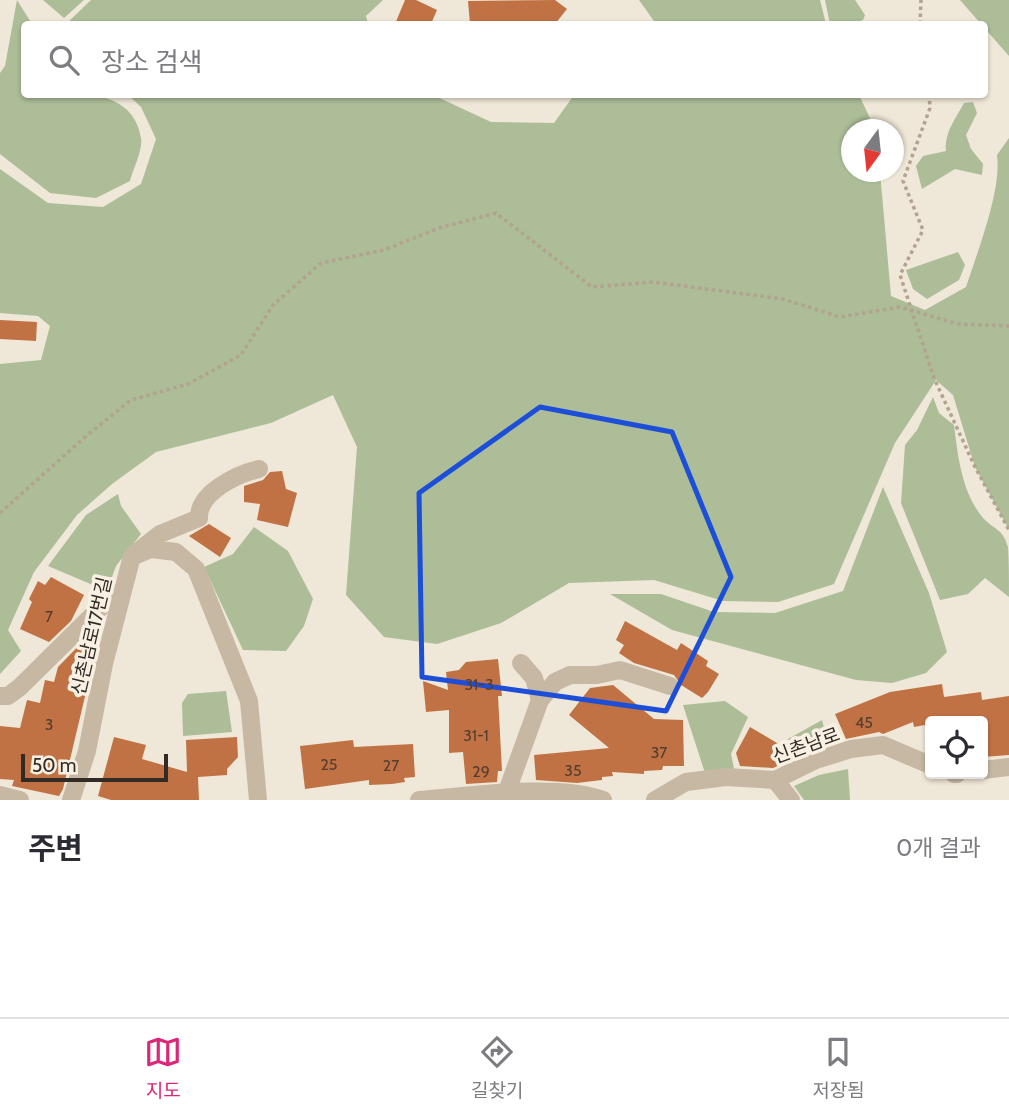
<!DOCTYPE html>
<html lang="ko">
<head>
<meta charset="utf-8">
<style>
	:root { --surface:#fff; --page:#f7f7f7; --text:#2b2b33; --muted:#7c7c81; --line:#e1e1e2; --accent:#db2777 }
	body { margin:0; font-family:Cabin,"Noto Sans KR",sans-serif; background:var(--page); color:var(--text) }
	.controls { position:absolute; right:21px; bottom:21px; display:grid; overflow:hidden; border-radius:7px; box-shadow:0 2px 5px #0004 }
	.controls button { width:63px; height:63px; display:grid; place-items:center; padding:0; border:0; border-bottom:2px solid var(--line); background:var(--surface); color:var(--text); font:35px sans-serif }
	.compass { position:absolute; left:841px; top:119px; width:63px; height:63px; border-radius:50%; background:var(--surface); box-shadow:0 2px 5px #0004; rotate:195deg }
	.scale { position:absolute; left:21px; bottom:18px; width:147px; box-sizing:border-box; padding-left:7px; border:4px solid #322b25; border-top:0; font-size:19px; line-height:24px; white-space:nowrap; color:#322b25; -webkit-text-stroke:5px #f8f1e3; paint-order:stroke }
	.list { margin:0; padding:0; list-style:none }
	h2 { display:flex; justify-content:space-between; align-items:center; height:91px; margin:0; padding:0 28px; font-size:30px }
	h2 small { font-size:23px; font-weight:400; color:var(--muted) }
	.icon { flex:none; width:38px; height:38px; fill:none; stroke:currentColor; stroke-width:2; stroke-linecap:round; stroke-linejoin:round }
	.map { position:relative; flex:none; width:1009px; height:800px; overflow:hidden }
	.search { position:absolute; background:var(--surface); box-shadow:0 2px 5px #0004; left:21px; right:21px; top:21px; height:77px; display:flex; align-items:center; gap:18px; box-sizing:border-box; padding:0 24px; border-radius:7px; color:var(--muted); font-size:26px }
	.sheet { height:217px; background:var(--surface) }
	nav { display:flex; justify-content:space-around; align-items:center; box-sizing:border-box; height:98px; border-top:2px solid var(--line); background:var(--surface); font-size:19px; color:var(--muted) }
	nav a { display:grid; justify-items:center; gap:4px }
	nav .on { color:var(--accent) }
	.map>svg:first-child { display:block }
	.green { fill:#acbd98 }
	.building { fill:#c17244 }
	.lines { fill:none; stroke-linecap:round; stroke-linejoin:round }
	.path { stroke:#b2a28f; stroke-width:3.5; stroke-dasharray:3.5 3.5; stroke-linecap:butt }
	.minor { stroke:#c7b8a4; stroke-width:18 }
	.marked { fill:none; stroke:#1d4ed8; stroke-width:5; stroke-linejoin:round }
	.labels { text-anchor:middle; stroke-width:7; stroke-linejoin:round; paint-order:stroke }
	.number-label { font-size:16px; fill:#563d2d }
	.street-label { font-size:19px; fill:#322b25; stroke:#f8f1e3 }
</style>
</head>
<body>
<div class="map">
<svg width="1009" height="800" viewBox="0 0 1009 800">
	<rect width="100%" height="100%" fill="#efe7d7"/>
	<g class="green">
		<path d="M 17,0 L 32,24 L 24,24 L 24,94 C 65,94 132,83 141,138 C 143,150 133,169 130,181 L 96,198 L 50,193 L 0,154 L 0,73 L 5,66 Z"/>
		<path d="M 43,0 L 84,0 L 64,18 Z"/>
		<path d="M 91,0 L 383,0 L 366,16 L 368,24 L 66,24 Z"/>
		<path d="M 639,0 L 820,0 L 826,24 L 656,24 Z"/>
		<path d="M 825,0 L 855,0 L 865,15 L 863,20 L 851,24 L 830,24 Z"/>
		<path d="M 960,0 L 1009,0 L 1009,56 Z"/>
		<path d="M 128,95 L 433,95 L 491,122 L 554,123 L 574,95 L 859,95 L 875,129 L 852,130 L 852,172 L 880,172 L 891,296 L 925,310 L 966,287 C 977,253 1002,190 997,155 L 1009,138 L 1009,530 L 975,467 L 953,395 L 936,380 L 895,443 L 834,584 L 778,602 L 723,601 L 654,580 L 569,583 L 501,623 L 437,644 L 384,637 L 346,595 L 357,447 L 333,395 L 271,423 L 156,452 L 112,484 L 77,515 L 34,572 L 8,630 L 21,651 L 0,674 L 0,364 L 41,360 L 50,326 L 38,316 L 0,313 L 0,169 L 48,203 L 103,207 L 141,184 L 156,139 L 141,107 Z"/>
		<path d="M 973,102 L 977,113 L 966,135 L 971,149 L 983,164 L 982,175 L 955,169 L 922,189 L 916,166 L 923,156 L 946,151 C 944,133 956,118 964,103 Z"/>
		<path d="M 958,252 L 965,265 L 959,280 L 927,299 L 913,289 L 906,270 Z"/>
		<path d="M 933,397 L 939,413 L 954,425 C 958,457 962,494 984,519 C 996,531 1002,528 1008,547 C 1009,562 1009,582 1009,597 L 985,578 L 968,594 L 940,600 L 901,503 L 905,445 L 917,430 Z"/>
		<path d="M 883,487 L 929,593 L 947,652 L 926,673 L 892,683 L 856,680 L 672,630 L 610,594 L 661,594 L 714,612 L 775,613 L 843,591 Z"/>
		<path d="M 118,494 L 121,506 L 141,534 L 116,566 L 107,591 L 48,566 L 86,515 Z"/>
		<path d="M 254,527 L 288,551 L 313,599 L 304,626 L 286,651 L 243,650 L 204,567 L 233,554 Z"/>
		<path d="M 226,691 L 232,732 L 183,736 L 182,703 L 188,694 Z"/>
		<path d="M 725,701 L 748,717 L 731,754 L 735,773 L 705,773 L 683,705 Z"/>
		<path d="M 822,720 L 829,747 L 793,760 L 788,739 Z"/>
		<path d="M 848,769 L 850,800 L 804,800 L 794,786 L 819,775 Z"/>
	</g>
	<g class="building">
		<path d="M 405,0 L 416,0 L 437,10 L 431,24 L 395,24 Z"/>
		<path d="M 555,0 L 567,9 L 555,24 L 470,24 L 468,1 Z"/>
		<path d="M 0,320 L 37,322 L 36,341 L 0,339 Z"/>
		<path d="M 282,471 L 286,489 L 297,493 L 288,527 L 257,520 L 260,504 L 244,502 L 244,486 L 263,480 L 270,472 Z"/>
		<path d="M 209,524 L 231,538 L 220,557 L 189,536 Z"/>
		<path d="M 51,577 L 84,595 L 71,621 L 49,642 L 20,629 L 32,602 L 29,599 L 38,581 L 45,585 Z"/>
		<path d="M 625,621 L 677,650 L 681,643 L 708,661 L 706,666 L 719,674 L 708,692 L 702,698 L 681,685 L 674,675 L 634,663 L 619,653 L 624,645 L 616,640 Z"/>
		<path d="M 96,628 L 101,629 L 63,789 L 59,796 L 12,786 L 14,780 L 0,779 L 0,726 L 20,728 L 27,700 L 40,703 L 45,680 L 54,682 L 58,667 Z"/>
		<path d="M 498,659 L 502,696 L 498,696 L 502,771 L 498,771 L 497,782 L 466,784 L 463,752 L 449,753 L 449,710 L 426,712 L 423,681 L 448,690 L 446,672 L 459,670 L 466,662 Z"/>
		<path d="M 942,684 L 944,697 L 981,692 L 982,700 L 1009,696 L 1009,755 L 983,757 L 983,721 L 930,721 L 930,724 L 914,727 L 913,722 L 883,734 L 879,732 L 846,739 L 835,714 L 890,692 Z"/>
		<path d="M 613,685 L 654,719 L 683,720 L 684,766 L 663,766 L 662,770 L 644,771 L 644,774 L 612,772 L 613,776 L 602,777 L 602,780 L 577,783 L 536,780 L 534,755 L 609,748 L 569,715 L 590,688 Z"/>
		<path d="M 750,727 L 777,743 L 779,751 L 786,751 L 788,761 L 773,768 L 740,766 L 736,753 Z"/>
		<path d="M 114,737 L 146,745 L 142,759 L 187,772 L 186,740 L 237,737 L 238,757 L 227,769 L 227,775 L 198,777 L 199,800 L 111,800 L 98,796 Z"/>
		<path d="M 353,740 L 354,747 L 413,744 L 415,777 L 404,778 L 405,782 L 392,784 L 369,785 L 369,780 L 305,789 L 300,746 Z"/>
	</g>
	<g class="lines">
		<g class="path">
			<path d="M 920,24 L 921,0"/>
			<path d="M 929,94 L 930,108 L 903,181 L 923,230 L 900,275 L 934,378 L 975,467 L 1009,530"/>
			<path d="M 0,513 L 85,437 L 131,400 L 188,384 L 241,355 L 273,305 L 321,263 L 384,250 L 439,228 L 496,213 L 592,287 L 653,282 L 783,299 L 840,317 L 900,307 L 958,324 L 1009,326"/>
		</g>
		<g class="minor">
			<path d="M 134,556 L 151,549 L 176,552 L 196,569 L 249,701 L 258,800"/>
			<path d="M 521,663 L 534,678 L 540,700"/>
			<path d="M 0,696 L 8,696 L 20,687 L 108,600 L 122,590"/>
			<path d="M 983,770 L 1009,767"/>
			<path d="M 954,774 L 957,774"/>
			<path d="M 775,780 L 791,800"/>
			<path d="M 506,794 L 540,700 L 555,682 L 570,675 L 597,675 L 620,670 L 670,686"/>
			<path d="M 0,795 L 20,800"/>
			<path d="M 71,800 L 87,751 L 104,664 L 132,556 L 160,534 L 199,518 C 198,492 238,474 259,469"/>
			<path d="M 419,800 C 469,796 559,783 603,800"/>
			<path d="M 655,800 L 686,782 L 726,777 L 775,780 L 816,760 L 851,749 L 883,745 L 930,765"/>
		</g>
	</g>
	<path class="marked" d="M 540,407 L 672,432 L 731,577 L 666,711 L 422,677 L 419,493 Z"/>
	<g class="labels">
		<g class="number-label">
			<text x="49" y="622">7</text>
			<text x="479" y="690">31-3</text>
			<text x="864" y="728">45</text>
			<text x="49" y="730">3</text>
			<text x="476" y="741">31-1</text>
			<text x="659" y="758">37</text>
			<text x="329" y="770">25</text>
			<text x="391" y="771">27</text>
			<text x="573" y="776">35</text>
			<text x="481" y="777">29</text>
		</g>
		<g class="street-label">
			<text transform="translate(91 636) rotate(-77)" y="7">신촌남로17번길</text>
			<text transform="translate(806 745) rotate(-20)" y="7">신촌남로</text>
		</g>
	</g>
</svg>
<div class="controls">
<button><svg class="icon" aria-label="locate" viewBox="0 0 24 24"><circle cx="12" cy="12" r="6"/><path d="M12 2v4M12 18v4M2 12h4M18 12h4"/></svg></button>
</div>
<svg class="compass" viewBox="-18 -18 36 36"><path d="M0-13l5 13h-10z" fill="#e53935"/><path d="M0 13l5-13h-10z" fill="#7c7c81"/></svg>
<div class="scale">50 m</div>
<div class="search"><svg class="icon" aria-label="search" viewBox="0 0 24 24"><circle cx="10" cy="10" r="6"/><path d="M15 15l6 6"/></svg>장소 검색</div>
</div>
<section class="sheet">
<h2>주변<small>0개 결과</small></h2>
<ul class="list">
</ul>
</section>
<nav>
<a class="on"><svg class="icon" aria-label="map" viewBox="0 0 24 24"><path d="M3 6l6-2 6 2 6-2v14l-6 2-6-2-6 2zM9 4v14M15 6v14"/></svg>지도</a>
<a><svg class="icon" aria-label="directions" viewBox="0 0 24 24"><path d="M12 3l9 9-9 9-9-9zM9 14v-3h6M13 9l2 2-2 2"/></svg>길찾기</a>
<a><svg class="icon" aria-label="saved" viewBox="0 0 24 24"><path d="M7 4h10v16l-5-4-5 4z"/></svg>저장됨</a>
</nav>
</body>
</html>
